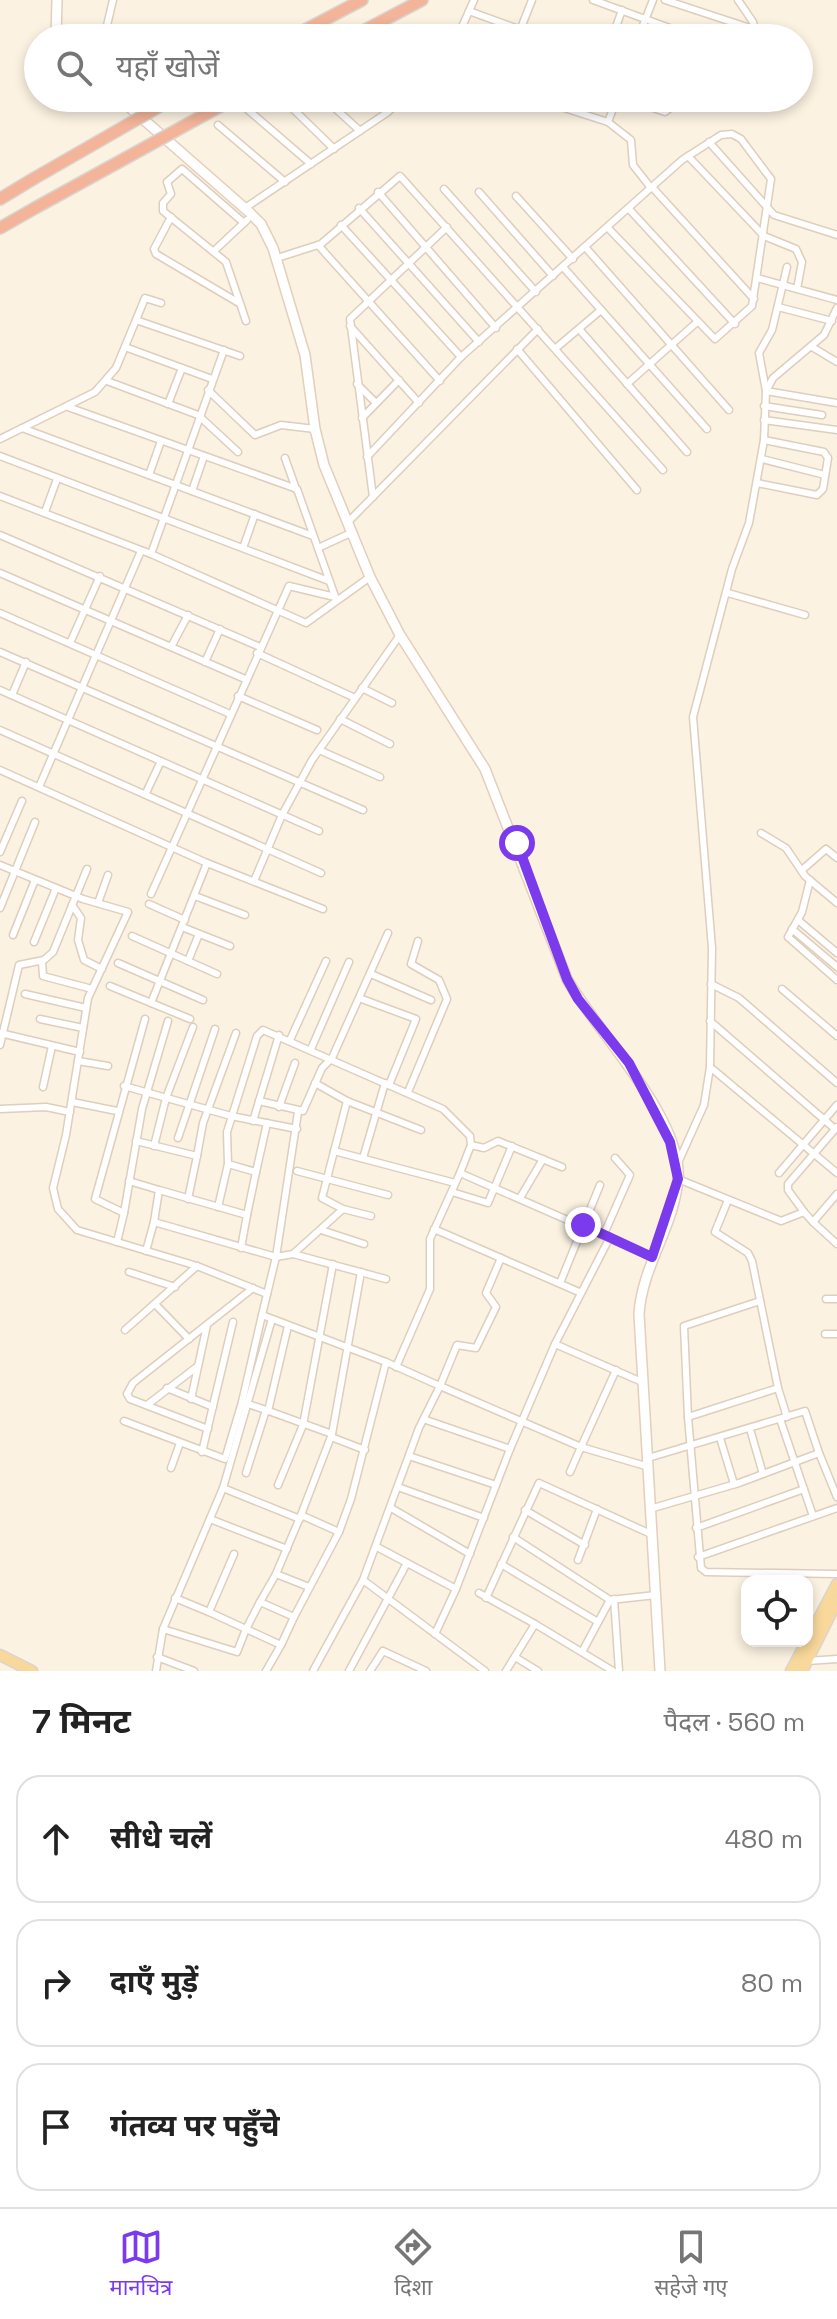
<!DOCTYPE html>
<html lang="hi">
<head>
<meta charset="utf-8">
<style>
	:root { --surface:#fff; --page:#f2f2f2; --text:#222; --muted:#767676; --line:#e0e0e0; --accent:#7c3aed }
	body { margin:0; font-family:"Space Grotesk","Noto Sans Devanagari",sans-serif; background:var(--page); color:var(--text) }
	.controls { position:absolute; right:24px; bottom:24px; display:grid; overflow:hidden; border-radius:16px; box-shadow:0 4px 12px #0003 }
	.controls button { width:72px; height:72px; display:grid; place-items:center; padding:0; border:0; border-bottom:2px solid var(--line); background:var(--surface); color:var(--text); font:40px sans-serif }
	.stop { position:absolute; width:24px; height:24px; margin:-18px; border:6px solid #7c3aed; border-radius:50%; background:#fff }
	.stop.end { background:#7c3aed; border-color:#fff; box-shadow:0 2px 8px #0008 }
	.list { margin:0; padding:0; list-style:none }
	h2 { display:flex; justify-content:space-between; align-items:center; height:104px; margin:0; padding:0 32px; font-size:34px }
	h2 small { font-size:26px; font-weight:400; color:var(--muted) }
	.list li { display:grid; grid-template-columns:52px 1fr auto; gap:24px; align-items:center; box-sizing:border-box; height:128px; margin:0 16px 16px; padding:0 16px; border:2px solid var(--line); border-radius:24px }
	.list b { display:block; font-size:30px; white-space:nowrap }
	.list em { font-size:26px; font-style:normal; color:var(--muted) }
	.icon { flex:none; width:44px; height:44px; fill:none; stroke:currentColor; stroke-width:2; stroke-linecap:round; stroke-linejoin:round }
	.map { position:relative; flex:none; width:837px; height:1671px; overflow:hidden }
	.search { position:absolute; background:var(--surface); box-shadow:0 4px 12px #0003; left:24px; right:24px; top:24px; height:88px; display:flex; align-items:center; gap:20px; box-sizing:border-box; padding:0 28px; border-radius:44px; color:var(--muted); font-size:30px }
	.sheet { height:536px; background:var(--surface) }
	nav { display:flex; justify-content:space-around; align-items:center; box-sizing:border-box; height:112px; border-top:2px solid var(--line); background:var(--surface); font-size:22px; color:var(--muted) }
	nav a { display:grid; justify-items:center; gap:4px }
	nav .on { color:var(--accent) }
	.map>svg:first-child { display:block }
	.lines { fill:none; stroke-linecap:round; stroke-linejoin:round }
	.street-casing { stroke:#decebd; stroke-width:9 }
	.secondary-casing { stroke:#e3cfbb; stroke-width:12 }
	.primary-casing { stroke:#dad4d0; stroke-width:13 }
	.highway-casing { stroke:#dad4d0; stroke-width:14 }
	.street { stroke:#fff; stroke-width:6 }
	.secondary { stroke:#fff; stroke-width:9 }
	.primary { stroke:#f8d89b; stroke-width:10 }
	.highway { stroke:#f3b499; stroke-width:11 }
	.highway-bridge-casing { stroke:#dad4d0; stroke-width:14; stroke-linecap:butt }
	.highway-bridge { stroke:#f3b499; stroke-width:11 }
	.route { stroke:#7c3aed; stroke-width:10 }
</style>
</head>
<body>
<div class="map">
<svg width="837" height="1671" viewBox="0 0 837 1671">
	<rect width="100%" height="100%" fill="#fbf2e1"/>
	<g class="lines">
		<g class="street-casing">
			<g id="street">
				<path d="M 593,0 L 697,38"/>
				<path d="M 665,0 L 756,30"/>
				<path d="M 738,0 L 753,22 L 757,38"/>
				<path d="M 469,11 L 543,38"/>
				<path d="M 104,38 L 113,0"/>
				<path d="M 457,38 L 474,0"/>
				<path d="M 517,38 L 532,0"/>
				<path d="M 612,38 L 622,10"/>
				<path d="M 638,38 L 653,0"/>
				<path d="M 282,98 L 334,149"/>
				<path d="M 324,98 L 360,131"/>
				<path d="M 533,98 L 608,122"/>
				<path d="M 617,98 L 608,122 L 631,140 L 633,165 L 651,188"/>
				<path d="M 624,98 L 665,112 L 683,98"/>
				<path d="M 492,106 L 495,98"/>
				<path d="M 247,109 L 311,164"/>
				<path d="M 218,125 L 285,182"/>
				<path d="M 709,142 L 774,215 L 837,235"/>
				<path d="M 688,156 L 764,236 L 796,249 L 802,262 L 797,289"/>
				<path d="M 652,187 L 754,299"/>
				<path d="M 444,189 L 536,292"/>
				<path d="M 378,192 L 496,328"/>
				<path d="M 479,192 L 553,276"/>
				<path d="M 516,196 L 573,259"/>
				<path d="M 245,208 L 388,112 L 392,108 L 383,98"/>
				<path d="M 359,208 L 479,342"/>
				<path d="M 629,209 L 735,324"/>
				<path d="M 171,217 L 154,249 L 156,254 L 239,303"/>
				<path d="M 244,223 L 182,169 L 167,182 L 171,194 L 163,203 L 163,211 L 226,262 L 246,321"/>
				<path d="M 341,225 L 461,357"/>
				<path d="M 318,245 L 440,381"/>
				<path d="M 586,248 L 729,410"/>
				<path d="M 214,251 L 247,220"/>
				<path d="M 277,258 L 321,244 L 400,176 L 663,470"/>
				<path d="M 563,267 L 707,429"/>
				<path d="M 787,267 L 772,330 L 759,353 L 766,391 L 837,403"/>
				<path d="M 757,278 L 837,300"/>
				<path d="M 778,307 L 832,321"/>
				<path d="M 136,320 L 145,298 L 161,303"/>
				<path d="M 350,326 L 419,403"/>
				<path d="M 579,329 L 687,452"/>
				<path d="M 125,347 L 212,379"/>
				<path d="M 812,347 L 837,362"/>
				<path d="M 556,348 L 601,310"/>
				<path d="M 517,349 L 637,490"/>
				<path d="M 107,381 L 198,415 L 238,452"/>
				<path d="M 357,384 L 376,403"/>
				<path d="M 627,384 L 696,323"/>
				<path d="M 208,390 L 255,435 L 281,425 L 315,429"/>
				<path d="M 168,404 L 182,368"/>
				<path d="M 764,406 L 822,415"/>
				<path d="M 68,407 L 297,489 L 336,599"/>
				<path d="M 362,418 L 399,380"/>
				<path d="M 764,420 L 837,430"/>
				<path d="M 22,428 L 313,536"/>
				<path d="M 0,439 L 95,392 L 116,368 L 136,320 L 240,356"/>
				<path d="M 0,456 L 329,581"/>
				<path d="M 367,457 L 461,357 L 682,160 L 721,135 L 732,134 L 741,139 L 771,179 L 752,306 L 715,339 L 608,228"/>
				<path d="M 285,458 L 296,489"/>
				<path d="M 762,459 L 825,475"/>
				<path d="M 149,475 L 161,441"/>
				<path d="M 757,483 L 817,495 L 823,489 L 828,458 L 824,452 L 764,440"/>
				<path d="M 192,491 L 204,456"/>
				<path d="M 0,496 L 151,554 L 306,623 L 370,577"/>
				<path d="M 373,497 L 350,319 L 447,227"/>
				<path d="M 45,512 L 57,479"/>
				<path d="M 348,522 L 538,329"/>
				<path d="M 0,535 L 260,647"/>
				<path d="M 243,548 L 255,514"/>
				<path d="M 318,548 L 353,532"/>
				<path d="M 151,554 L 224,350"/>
				<path d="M 0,573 L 245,679"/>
				<path d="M 728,593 L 805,615"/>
				<path d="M 0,613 L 230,714"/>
				<path d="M 70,643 L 100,576"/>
				<path d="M 171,647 L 188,615"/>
				<path d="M 0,652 L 363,810"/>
				<path d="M 257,653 L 355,698"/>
				<path d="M 205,662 L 220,629"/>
				<path d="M 362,688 L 392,703"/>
				<path d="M 0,690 L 319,831"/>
				<path d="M 12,695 L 26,662"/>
				<path d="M 238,696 L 317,730"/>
				<path d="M 340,719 L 390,744"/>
				<path d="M 0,730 L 321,873"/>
				<path d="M 319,750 L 380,777"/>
				<path d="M 0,770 L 207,863 L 323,909"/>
				<path d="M 39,787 L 141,551"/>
				<path d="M 146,793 L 161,761"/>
				<path d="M 761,833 L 786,848 L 805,876 L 837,903"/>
				<path d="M 0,852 L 22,801"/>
				<path d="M 0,865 L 83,899 L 128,912 L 88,998 L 66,1135 L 53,1188 L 58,1209 L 77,1230 L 197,1266 L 267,1294"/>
				<path d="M 802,870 L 826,849 L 837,858"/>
				<path d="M 810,880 L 802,912 L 788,937 L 837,980"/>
				<path d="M 254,881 L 282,815 L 312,760 L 400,635"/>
				<path d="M 151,894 L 289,586 L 335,597"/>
				<path d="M 195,896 L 245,915"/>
				<path d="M 98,903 L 108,875"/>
				<path d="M 149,904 L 185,920"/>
				<path d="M 72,905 L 81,918 L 78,940 L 84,960 L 102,969"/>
				<path d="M 0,908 L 35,822"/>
				<path d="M 798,920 L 837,953"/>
				<path d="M 182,927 L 230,946"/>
				<path d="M 792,929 L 837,967"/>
				<path d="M 13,935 L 35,880"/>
				<path d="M 132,936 L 217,974"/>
				<path d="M 34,942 L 56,888"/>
				<path d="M 42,961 L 43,976 L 92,989"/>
				<path d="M 188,961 L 199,934"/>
				<path d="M 118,963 L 203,1000"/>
				<path d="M 371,974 L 431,1000"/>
				<path d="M 711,984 L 739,998 L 837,1083"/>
				<path d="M 110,986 L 190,1019"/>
				<path d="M 782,989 L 837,1036"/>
				<path d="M 25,994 L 86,1008"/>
				<path d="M 359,998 L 416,1019 L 389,1085"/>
				<path d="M 151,1003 L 207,863"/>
				<path d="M 40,1019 L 83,1028"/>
				<path d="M 710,1021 L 835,1129"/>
				<path d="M 0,1033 L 80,1052"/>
				<path d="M 290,1040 L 326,961"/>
				<path d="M 0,1045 L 19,965 L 44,960 L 53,952 L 87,869"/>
				<path d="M 311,1049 L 349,962"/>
				<path d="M 78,1061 L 108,1066"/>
				<path d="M 710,1067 L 837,1173"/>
				<path d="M 315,1083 L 347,1101 L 421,1130"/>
				<path d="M 124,1086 L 231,1116 L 297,1129"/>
				<path d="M 43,1087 L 52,1046"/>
				<path d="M 408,1092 L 447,999 L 439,980 L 411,964 L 418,941"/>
				<path d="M 259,1101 L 303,1111 L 322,1068 L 332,1058 L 388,933"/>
				<path d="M 347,1101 L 322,1198 L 343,1209 L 371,1216"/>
				<path d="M 72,1102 L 117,1111"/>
				<path d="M 279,1107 L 295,1063"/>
				<path d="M 0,1109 L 46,1107 L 70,1112"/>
				<path d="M 298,1112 L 276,1257 L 293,1254 L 343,1209"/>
				<path d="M 253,1121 L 279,1035"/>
				<path d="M 178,1138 L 215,1029"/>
				<path d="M 136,1141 L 197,1156 L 188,1199"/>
				<path d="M 471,1145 L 484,1148 L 498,1141 L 562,1167"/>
				<path d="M 154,1146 L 166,1098 L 193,1027"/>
				<path d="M 334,1151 L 455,1183"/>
				<path d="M 197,1156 L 203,1123 L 236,1033"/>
				<path d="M 363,1158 L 385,1083"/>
				<path d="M 228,1164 L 227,1132 L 257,1036 L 263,1030 L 443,1109 L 470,1136 L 471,1145 L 460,1173"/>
				<path d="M 677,1165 L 704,1105 L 710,1067 L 712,948 L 693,717 L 732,569 L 749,523 L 764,440 L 766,391 L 773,378 L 824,335 L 837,308"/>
				<path d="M 297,1171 L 388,1195"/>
				<path d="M 256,1172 L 267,1123"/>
				<path d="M 779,1173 L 837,1105"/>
				<path d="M 678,1179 L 781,1221 L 804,1212 L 813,1222 L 837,1194"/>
				<path d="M 129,1181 L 159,1190 L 154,1222"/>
				<path d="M 159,1190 L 247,1215 L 241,1248"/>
				<path d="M 452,1192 L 488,1203 L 512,1146"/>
				<path d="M 520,1198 L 543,1159"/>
				<path d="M 728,1200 L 715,1232 L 748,1253 L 752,1261 L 778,1388"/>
				<path d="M 218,1207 L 228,1164 L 256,1172 L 247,1215"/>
				<path d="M 804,1212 L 788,1190 L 788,1184 L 837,1127"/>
				<path d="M 124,1213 L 142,1109 L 168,1021"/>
				<path d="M 813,1222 L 837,1244"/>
				<path d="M 434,1229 L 579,1292"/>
				<path d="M 321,1230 L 364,1244"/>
				<path d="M 604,1234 L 630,1175 L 615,1158"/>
				<path d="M 117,1242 L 124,1213 L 95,1199 L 145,1019"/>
				<path d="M 146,1251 L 154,1222 L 276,1257 L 262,1315"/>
				<path d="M 293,1254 L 386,1279"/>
				<path d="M 501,1258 L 486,1293 L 496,1307 L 476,1348 L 457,1345 L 440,1386 L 581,1447 L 570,1472"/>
				<path d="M 129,1272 L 175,1287"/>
				<path d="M 560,1283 L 600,1185"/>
				<path d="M 826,1299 L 837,1299"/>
				<path d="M 156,1305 L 189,1339"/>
				<path d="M 125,1330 L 197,1266"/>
				<path d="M 825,1334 L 837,1334"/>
				<path d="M 555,1344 L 610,1237"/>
				<path d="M 396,1367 L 430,1289 L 430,1239 L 460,1173 L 652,1257"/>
				<path d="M 616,1370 L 581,1447 L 649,1467"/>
				<path d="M 167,1388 L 213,1407"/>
				<path d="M 191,1399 L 207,1325"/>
				<path d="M 242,1402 L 262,1315 L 386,1362"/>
				<path d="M 147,1405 L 198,1366"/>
				<path d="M 266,1410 L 332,1434"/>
				<path d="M 268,1411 L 288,1326"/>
				<path d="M 688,1417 L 684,1326 L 760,1301"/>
				<path d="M 787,1417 L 778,1388 L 688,1417 L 701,1568 L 706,1572 L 837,1574"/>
				<path d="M 780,1419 L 813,1516"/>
				<path d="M 426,1420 L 510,1449 L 555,1344 L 642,1382"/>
				<path d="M 124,1421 L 225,1459 L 242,1402 L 266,1410 L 246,1473"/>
				<path d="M 208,1429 L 130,1399 L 127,1394 L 133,1383 L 253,1288"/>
				<path d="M 750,1429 L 763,1474"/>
				<path d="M 331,1437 L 365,1450"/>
				<path d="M 720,1438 L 734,1484"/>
				<path d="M 202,1452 L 233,1322"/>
				<path d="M 409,1456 L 496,1485"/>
				<path d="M 648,1458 L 805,1411 L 819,1453"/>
				<path d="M 171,1468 L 180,1443"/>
				<path d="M 278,1485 L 303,1425 L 333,1264"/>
				<path d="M 398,1487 L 484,1518"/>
				<path d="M 223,1488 L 272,1319"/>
				<path d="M 391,1508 L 470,1554"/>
				<path d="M 653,1508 L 739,1483 L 819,1453 L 837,1497"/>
				<path d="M 525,1510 L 585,1545"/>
				<path d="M 301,1515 L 332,1434 L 361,1272"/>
				<path d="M 210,1519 L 287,1549"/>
				<path d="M 696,1528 L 804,1489"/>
				<path d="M 513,1537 L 610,1600"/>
				<path d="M 377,1547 L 456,1589 L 510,1449"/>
				<path d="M 234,1554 L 209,1612 L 246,1629 L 237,1652 L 163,1629 L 223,1488 L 300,1519"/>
				<path d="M 698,1557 L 837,1508"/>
				<path d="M 578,1560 L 597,1509"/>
				<path d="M 501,1564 L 598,1622"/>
				<path d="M 309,1587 L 276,1574 L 301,1515 L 339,1532"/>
				<path d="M 479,1593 L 535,1624"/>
				<path d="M 175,1598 L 209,1612"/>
				<path d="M 486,1598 L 539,1483 L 653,1535"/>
				<path d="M 614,1599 L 619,1671"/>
				<path d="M 260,1602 L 276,1574"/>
				<path d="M 435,1634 L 456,1589"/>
				<path d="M 281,1645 L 294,1617"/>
				<path d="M 582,1652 L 610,1600 L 656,1595"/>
				<path d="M 157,1657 L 194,1671"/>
				<path d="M 515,1657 L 538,1671"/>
				<path d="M 807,1661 L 837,1659"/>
				<path d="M 156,1671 L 163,1629"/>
				<path d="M 266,1671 L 281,1645 L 246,1629 L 260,1602 L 294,1617 L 339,1532 L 351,1499 L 386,1362 L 440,1386 L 419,1428 L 363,1580"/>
				<path d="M 313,1671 L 363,1580 L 485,1671"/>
				<path d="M 349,1671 L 407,1563"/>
				<path d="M 370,1671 L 383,1651 L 426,1671"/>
				<path d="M 506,1671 L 535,1624 L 613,1671"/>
			</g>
		</g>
		<g class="secondary-casing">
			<g id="secondary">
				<path d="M 56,38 L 57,0"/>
				<path d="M 119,98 L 249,212 L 261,224 L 273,248 L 305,355 L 315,429 L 324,465 L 370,577 L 400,635 L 485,769 L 567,979 C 595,1030 683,1118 678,1179 C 674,1227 642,1266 639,1314 L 660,1671"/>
			</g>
		</g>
		<g class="primary-casing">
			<g id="primary">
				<path d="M 0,1655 L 32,1671"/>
				<path d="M 791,1671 L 837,1584"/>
				<path d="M 802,1671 L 837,1601"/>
			</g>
		</g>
		<g class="highway-casing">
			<g id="highway">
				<path d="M 290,38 L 362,0"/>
				<path d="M 350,38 L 422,0"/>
				<path d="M 215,109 L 236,98"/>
				<path d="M 0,199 L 33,179"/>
				<path d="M 0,228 L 35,208"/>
			</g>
		</g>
		<use href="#street" class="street"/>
		<use href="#secondary" class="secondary"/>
		<use href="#primary" class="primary"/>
		<use href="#highway" class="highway"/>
		<g class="highway-bridge-casing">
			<g id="highway-bridge">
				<path d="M 33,179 L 174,98"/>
				<path d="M 35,208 L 215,109"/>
			</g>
		</g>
		<use href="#highway-bridge" class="highway-bridge"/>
	</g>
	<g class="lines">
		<path class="route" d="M 517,843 L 567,979 L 578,999 L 629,1063 L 670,1142 L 678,1179 L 652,1257 L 583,1225"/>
	</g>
</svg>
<div class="controls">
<button><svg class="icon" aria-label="locate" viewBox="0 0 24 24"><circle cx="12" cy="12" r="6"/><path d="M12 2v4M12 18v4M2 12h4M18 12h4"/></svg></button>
</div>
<div class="stop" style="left:517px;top:843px"></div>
<div class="stop end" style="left:583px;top:1225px"></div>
<div class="search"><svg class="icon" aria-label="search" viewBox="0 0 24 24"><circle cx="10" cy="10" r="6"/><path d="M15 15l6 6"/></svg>यहाँ खोजें</div>
</div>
<section class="sheet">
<h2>7 मिनट<small>पैदल · 560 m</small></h2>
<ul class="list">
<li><svg class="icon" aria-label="ahead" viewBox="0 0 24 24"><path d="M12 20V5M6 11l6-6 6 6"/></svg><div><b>सीधे चलें</b></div><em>480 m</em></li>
<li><svg class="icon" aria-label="right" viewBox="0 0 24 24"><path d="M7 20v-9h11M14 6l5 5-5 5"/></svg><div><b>दाएँ मुड़ें</b></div><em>80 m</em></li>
<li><svg class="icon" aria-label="arrive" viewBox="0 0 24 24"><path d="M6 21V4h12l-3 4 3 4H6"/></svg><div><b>गंतव्य पर पहुँचे</b></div></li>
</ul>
</section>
<nav>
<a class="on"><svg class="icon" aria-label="map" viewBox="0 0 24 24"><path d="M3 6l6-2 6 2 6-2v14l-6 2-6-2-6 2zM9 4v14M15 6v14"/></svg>मानचित्र</a>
<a><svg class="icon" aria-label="directions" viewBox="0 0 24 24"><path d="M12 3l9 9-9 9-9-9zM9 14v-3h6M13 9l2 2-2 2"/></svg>दिशा</a>
<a><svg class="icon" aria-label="saved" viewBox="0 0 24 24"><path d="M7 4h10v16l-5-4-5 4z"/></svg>सहेजे गए</a>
</nav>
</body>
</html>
